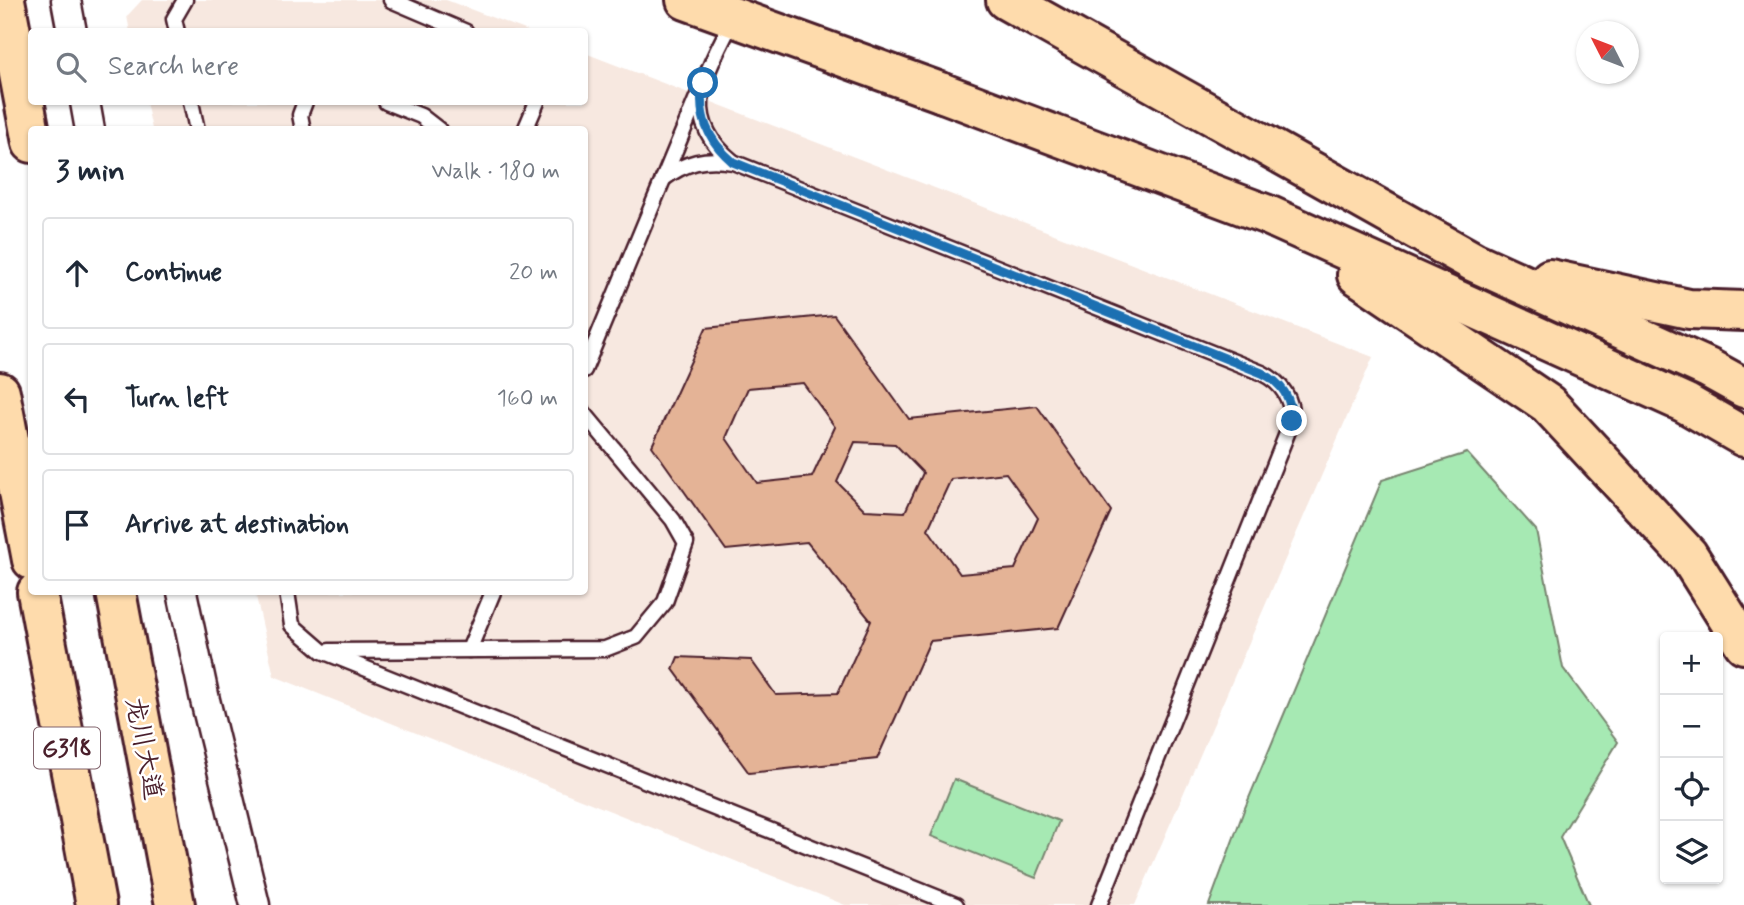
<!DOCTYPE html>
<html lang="en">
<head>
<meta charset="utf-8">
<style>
	:root { --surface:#fff; --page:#f6f6f7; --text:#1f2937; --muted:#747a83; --line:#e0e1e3 }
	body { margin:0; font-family:Mynerve,"LXGW WenKai TC",sans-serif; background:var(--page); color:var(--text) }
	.controls { position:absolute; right:21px; bottom:21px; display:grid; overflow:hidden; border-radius:7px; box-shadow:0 2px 5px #0004 }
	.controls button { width:63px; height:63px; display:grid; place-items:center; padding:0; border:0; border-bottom:2px solid var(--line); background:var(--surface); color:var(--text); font:35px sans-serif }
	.compass { position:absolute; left:1576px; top:21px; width:63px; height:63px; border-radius:50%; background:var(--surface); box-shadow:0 2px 5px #0004; rotate:312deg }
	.stop { position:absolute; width:21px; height:21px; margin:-16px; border:5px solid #1f6fb2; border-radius:50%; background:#fff }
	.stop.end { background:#1f6fb2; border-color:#fff; box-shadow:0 2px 7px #0008 }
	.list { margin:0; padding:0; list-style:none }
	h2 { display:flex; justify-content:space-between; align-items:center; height:91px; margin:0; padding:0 28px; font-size:30px }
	h2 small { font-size:23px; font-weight:400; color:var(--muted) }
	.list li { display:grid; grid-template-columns:46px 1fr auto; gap:21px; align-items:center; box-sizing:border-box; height:112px; margin:0 14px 14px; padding:0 14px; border:2px solid var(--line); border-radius:7px }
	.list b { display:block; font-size:26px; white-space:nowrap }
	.list em { font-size:23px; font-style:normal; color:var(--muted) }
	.icon { flex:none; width:38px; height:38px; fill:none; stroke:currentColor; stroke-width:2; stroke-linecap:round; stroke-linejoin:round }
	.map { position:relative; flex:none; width:1744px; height:905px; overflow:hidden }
	.search { position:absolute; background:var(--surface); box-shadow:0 2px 5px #0004; left:28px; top:28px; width:560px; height:77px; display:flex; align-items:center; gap:18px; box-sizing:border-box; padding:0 24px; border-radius:7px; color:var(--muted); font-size:26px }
	.panel { position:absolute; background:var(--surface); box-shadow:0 2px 5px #0004; left:28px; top:126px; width:560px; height:469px; border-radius:7px }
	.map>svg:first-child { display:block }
	.built { fill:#f7e8e0 }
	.green { fill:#a6e9b3; stroke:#78846f; stroke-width:2 }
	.building { fill:#e4b396; stroke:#4a1f2b; stroke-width:2; fill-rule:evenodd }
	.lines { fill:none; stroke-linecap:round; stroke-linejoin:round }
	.service-casing { stroke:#4a1f2b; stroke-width:19 }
	.minor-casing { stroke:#4a1f2b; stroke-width:33 }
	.primary-casing { stroke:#4a1f2b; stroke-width:44 }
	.trunk-casing { stroke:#4a1f2b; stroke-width:44 }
	.motorway-casing { stroke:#4a1f2b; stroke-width:44 }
	.service { stroke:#fff; stroke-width:14 }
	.minor { stroke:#fff; stroke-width:28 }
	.primary { stroke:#fedbac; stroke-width:38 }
	.trunk { stroke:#fedbac; stroke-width:38 }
	.motorway { stroke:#fedbac; stroke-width:38 }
	.route { stroke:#1f6fb2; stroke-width:9 }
	.labels { text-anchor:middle; stroke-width:5; stroke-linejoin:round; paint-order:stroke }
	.shield { fill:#fff; stroke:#80626b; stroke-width:2 }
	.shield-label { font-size:24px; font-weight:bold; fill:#4a1f2b }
	.street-label { font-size:26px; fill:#4a1f2b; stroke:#fff }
</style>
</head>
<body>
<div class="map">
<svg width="1744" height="905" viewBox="0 0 1744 905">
	<rect width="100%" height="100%" fill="#fff"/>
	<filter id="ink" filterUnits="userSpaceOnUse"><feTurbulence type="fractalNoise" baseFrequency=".0143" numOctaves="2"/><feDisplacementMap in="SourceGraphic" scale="14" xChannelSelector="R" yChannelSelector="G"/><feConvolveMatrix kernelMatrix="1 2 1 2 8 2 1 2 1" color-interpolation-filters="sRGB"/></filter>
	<g filter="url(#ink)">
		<g class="built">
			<path d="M 142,0 L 446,0 L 528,31 L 130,32 L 127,16 Z"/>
			<path d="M 585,53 L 1373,357 L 1135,905 L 845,905 L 274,676 L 255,592 L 584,592 L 584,130 L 152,129 L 146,102 L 584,102 Z"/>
		</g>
		<g class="green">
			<path d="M 1467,453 L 1536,530 L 1563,668 L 1618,742 L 1560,837 L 1589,905 L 1209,905 L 1244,810 L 1382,480 Z"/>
			<path d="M 954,779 L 1059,821 L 1036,878 L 931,836 Z"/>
		</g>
		<path class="building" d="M 834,315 L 909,419 L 1037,406 L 1111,511 L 1058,628 L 930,641 L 877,759 L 749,773 L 673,669 L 678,657 L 751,660 L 776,695 L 838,693 L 871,621 L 807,542 L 726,550 L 652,446 L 706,328 ZM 803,383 L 835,427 L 812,477 L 757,483 L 726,438 L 748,388 ZM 855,442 L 895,444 L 923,473 L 905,512 L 865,510 L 837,482 ZM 1006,473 L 1038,518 L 1015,569 L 960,574 L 928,529 L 951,479 Z"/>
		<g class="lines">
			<g class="service-casing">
				<g id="service">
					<path d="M 391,0 L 466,32"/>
					<path d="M 177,32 L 174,19 L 185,0"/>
					<path d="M 191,102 L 197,130"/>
					<path d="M 386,102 L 421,116 L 439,130"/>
					<path d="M 303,130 L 300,115 L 305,102"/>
					<path d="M 525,130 L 537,102"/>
					<path d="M 732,161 C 675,114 709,70 734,17"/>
					<path d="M 663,179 C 685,162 706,157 733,162 L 1262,373 C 1282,383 1292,398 1292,421 L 1099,905"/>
					<path d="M 584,370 L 703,83"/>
					<path d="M 287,592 L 292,625 L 322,651 L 956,905"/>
					<path d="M 469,650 L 493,592"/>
					<path d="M 329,651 L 605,649 L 636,637 L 665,602 L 686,543 L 673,520 L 584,413"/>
				</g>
			</g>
			<g class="minor-casing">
				<g id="minor">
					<path d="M 66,0 L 72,32"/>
					<path d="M 85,102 L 90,130"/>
					<path d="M 182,592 L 205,700 L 255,905"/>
				</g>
			</g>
			<g class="primary-casing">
				<path id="primary" d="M 686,0 L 943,93"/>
			</g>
			<g class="trunk-casing">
				<g id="trunk">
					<path d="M 5,0 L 32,143"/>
					<path d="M 0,392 L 32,560"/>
					<path d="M 37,592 L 96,905"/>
					<path d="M 116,592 L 175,905"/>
				</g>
			</g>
			<g class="motorway-casing">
				<g id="motorway">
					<path d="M 1006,0 L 1474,262 L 1708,368 L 1744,388"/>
					<path d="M 943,93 L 1268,215 L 1685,403 L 1744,437"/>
					<path d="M 1357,275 L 1548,404 L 1688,555 L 1744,644"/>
					<path d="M 1550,279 L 1689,309 L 1744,311"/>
				</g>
			</g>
			<use href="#service" class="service"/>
			<use href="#minor" class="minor"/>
			<use href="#primary" class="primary"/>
			<use href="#trunk" class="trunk"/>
			<use href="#motorway" class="motorway"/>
		</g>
	</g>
	<g class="lines" filter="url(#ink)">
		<path class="route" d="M 703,83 C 697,116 708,141 733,162 L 1262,373 C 1282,383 1292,398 1292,421"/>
	</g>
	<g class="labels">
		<rect class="shield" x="34" y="727.5" width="66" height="41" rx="5"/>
		<g class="shield-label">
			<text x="67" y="756">G318</text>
		</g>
		<g class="street-label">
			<text transform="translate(145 748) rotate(79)" y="9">龙川大道</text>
		</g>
	</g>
</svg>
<div class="controls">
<button>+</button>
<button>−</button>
<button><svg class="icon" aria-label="locate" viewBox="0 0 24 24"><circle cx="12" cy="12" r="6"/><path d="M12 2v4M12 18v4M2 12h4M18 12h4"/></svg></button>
<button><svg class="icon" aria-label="layers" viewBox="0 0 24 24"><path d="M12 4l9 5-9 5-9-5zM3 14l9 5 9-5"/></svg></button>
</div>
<svg class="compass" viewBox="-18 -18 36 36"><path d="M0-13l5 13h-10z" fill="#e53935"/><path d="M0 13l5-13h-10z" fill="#747a83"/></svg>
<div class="stop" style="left:703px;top:83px"></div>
<div class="stop end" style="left:1292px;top:421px"></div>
<div class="search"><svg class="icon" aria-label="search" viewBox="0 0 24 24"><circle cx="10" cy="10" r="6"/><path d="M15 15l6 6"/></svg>Search here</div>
<section class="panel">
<h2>3 min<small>Walk · 180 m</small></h2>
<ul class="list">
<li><svg class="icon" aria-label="ahead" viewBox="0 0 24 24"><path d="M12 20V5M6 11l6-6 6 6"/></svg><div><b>Continue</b></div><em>20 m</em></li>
<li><svg class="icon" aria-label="left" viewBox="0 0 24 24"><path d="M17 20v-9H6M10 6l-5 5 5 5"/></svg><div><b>Turn left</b></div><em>160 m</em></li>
<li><svg class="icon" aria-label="arrive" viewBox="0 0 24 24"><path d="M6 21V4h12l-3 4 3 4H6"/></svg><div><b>Arrive at destination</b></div></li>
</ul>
</section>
</div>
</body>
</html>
